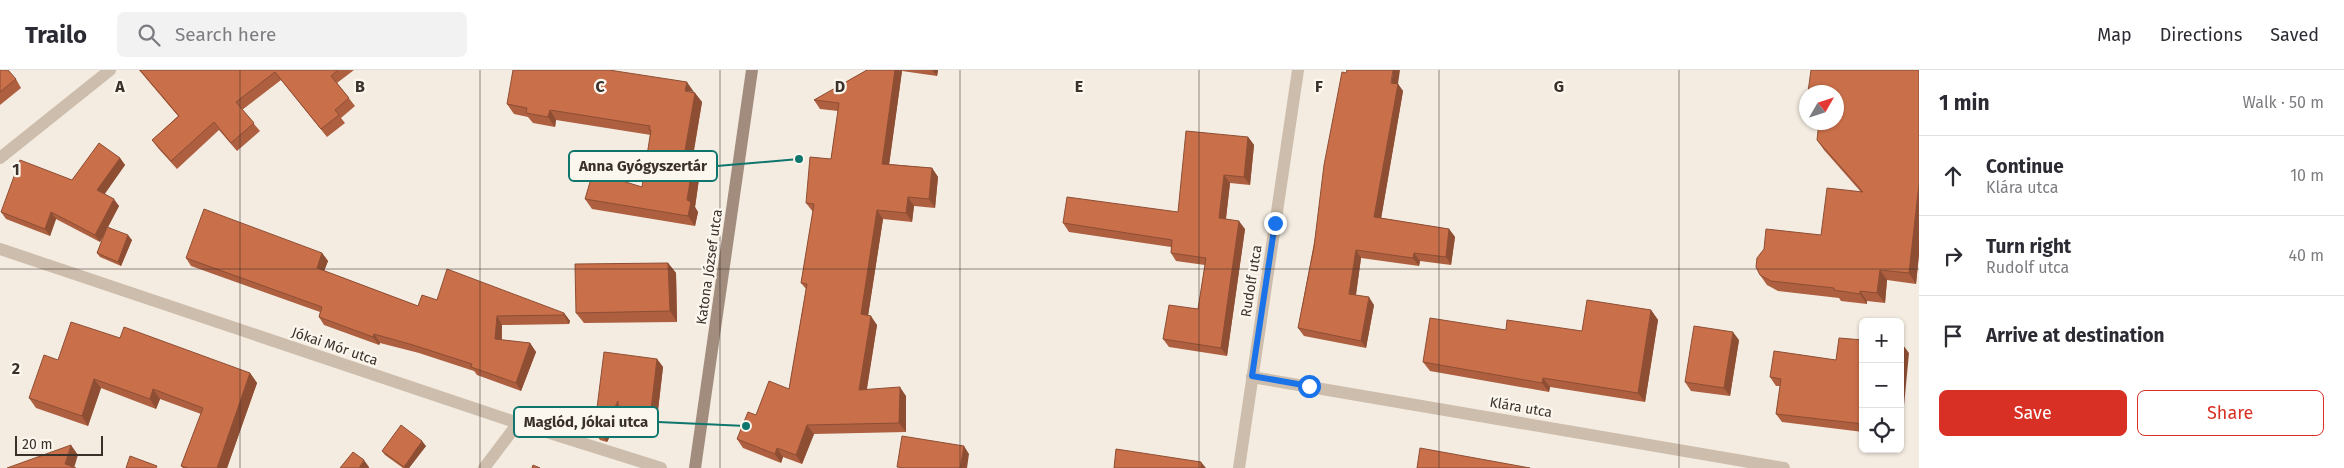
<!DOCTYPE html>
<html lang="en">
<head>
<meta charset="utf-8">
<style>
	:root { --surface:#fff; --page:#f2f2f3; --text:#2b2b33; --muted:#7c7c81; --line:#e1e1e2; --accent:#d93025 }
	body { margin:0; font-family:"Fira Sans",sans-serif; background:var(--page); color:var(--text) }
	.controls { position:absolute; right:15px; bottom:15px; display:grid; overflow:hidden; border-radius:8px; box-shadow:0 1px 4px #0004 }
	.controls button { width:45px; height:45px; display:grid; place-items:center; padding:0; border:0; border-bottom:1px solid var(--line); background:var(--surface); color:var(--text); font:25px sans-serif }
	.compass { position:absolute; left:1799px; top:15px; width:45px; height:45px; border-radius:50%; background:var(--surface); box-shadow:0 1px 4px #0004; rotate:51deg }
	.scale { position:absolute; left:15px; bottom:12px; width:88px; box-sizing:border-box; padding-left:5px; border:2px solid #3b312b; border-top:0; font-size:14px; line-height:18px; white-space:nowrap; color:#3b312b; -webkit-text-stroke:4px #fbf6ee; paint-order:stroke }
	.stop { position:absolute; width:15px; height:15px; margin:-11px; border:4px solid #1a73e8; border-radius:50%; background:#fff }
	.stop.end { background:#1a73e8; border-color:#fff; box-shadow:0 1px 5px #0008 }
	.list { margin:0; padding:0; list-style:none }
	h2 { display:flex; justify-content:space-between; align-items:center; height:65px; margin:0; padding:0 20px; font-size:21px }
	h2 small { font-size:16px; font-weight:400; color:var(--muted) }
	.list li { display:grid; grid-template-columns:32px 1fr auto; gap:15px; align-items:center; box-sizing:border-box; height:80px; padding:0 20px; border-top:1px solid var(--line) }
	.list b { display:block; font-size:19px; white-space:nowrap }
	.list p { margin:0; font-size:16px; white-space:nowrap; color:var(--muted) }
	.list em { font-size:16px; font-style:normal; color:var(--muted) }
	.actions { display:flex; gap:10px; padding:15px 20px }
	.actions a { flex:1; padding:11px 0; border:1px solid var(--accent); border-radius:8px; text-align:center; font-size:18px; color:var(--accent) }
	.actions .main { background:var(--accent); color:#fff }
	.icon { flex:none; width:28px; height:28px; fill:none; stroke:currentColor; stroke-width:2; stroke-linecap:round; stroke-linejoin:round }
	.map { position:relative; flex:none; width:1919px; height:398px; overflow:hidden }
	header { display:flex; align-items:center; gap:30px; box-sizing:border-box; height:70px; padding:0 25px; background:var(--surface); border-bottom:1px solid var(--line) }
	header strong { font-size:24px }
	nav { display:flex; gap:28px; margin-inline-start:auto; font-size:18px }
	.search { width:350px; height:45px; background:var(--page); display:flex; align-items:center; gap:12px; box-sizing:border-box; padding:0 18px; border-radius:8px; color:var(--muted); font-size:19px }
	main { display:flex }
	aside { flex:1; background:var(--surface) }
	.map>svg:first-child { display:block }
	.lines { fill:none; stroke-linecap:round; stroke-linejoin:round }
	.minor { stroke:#cdbdac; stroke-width:12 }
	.secondary { stroke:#a18c7d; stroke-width:12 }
	.wall { fill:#ad5f40 }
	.shaded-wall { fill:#8d4e34 }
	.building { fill:#c96f4a; stroke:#8d4e34 }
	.route { stroke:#1a73e8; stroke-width:6 }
	.grid { fill:none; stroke:#3b312b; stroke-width:1; stroke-opacity:0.55 }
	.labels { text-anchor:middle; stroke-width:4.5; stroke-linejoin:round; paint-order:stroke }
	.street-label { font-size:14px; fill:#3b312b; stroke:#fbf6ee }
	.grid-label { font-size:16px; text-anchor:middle; font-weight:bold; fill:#3b312b; stroke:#fbf6ee; stroke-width:4.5; stroke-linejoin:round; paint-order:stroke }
	.leader { fill:none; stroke:#0f766e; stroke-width:2 }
	.callout-dot { fill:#0f766e; stroke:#fbf6ee; stroke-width:2 }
	.callout { fill:#fbf6ee; stroke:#0f766e; stroke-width:2 }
	.callout-label { font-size:15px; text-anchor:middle; font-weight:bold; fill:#3b312b }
</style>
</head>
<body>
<header>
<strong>Trailo</strong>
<div class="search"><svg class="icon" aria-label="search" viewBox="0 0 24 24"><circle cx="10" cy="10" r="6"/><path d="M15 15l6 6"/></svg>Search here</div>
<nav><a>Map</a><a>Directions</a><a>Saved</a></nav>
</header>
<main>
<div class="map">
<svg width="1919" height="398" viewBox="0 0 1919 398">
	<rect width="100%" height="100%" fill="#f4ece1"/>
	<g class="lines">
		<g class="minor">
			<path d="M 0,88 L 110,0"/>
			<path d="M 0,179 L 518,353 L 661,398"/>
			<path d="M 1252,307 L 1784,398"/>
			<path d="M 484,398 L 518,353"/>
			<path d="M 1239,398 L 1298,0"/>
		</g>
		<path class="secondary" d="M 695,398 L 752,0"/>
	</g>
	<g class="wall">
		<path d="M 0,0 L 16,9 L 21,18 L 0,35 Z"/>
		<path d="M 139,0 L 354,0 L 337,13 L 355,36 L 341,48 L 345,53 L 327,67 L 281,10 L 242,40 L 260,61 L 237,81 L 219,60 L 177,99 L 158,78 L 152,70 L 178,46 Z"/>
		<path d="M 867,0 L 938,0 L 937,6 L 902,1 L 889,94 L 932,98 L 938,107 L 935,138 L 914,136 L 912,152 L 883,149 L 868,245 L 877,255 L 867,319 L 906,326 L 906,362 L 814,364 L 802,394 L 783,387 L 781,393 L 743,378 L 737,369 L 756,345 L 789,319 L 806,219 L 801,213 L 813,142 L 806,133 L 831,89 L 838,41 L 820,39 L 814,30 Z"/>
		<path d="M 1919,0 L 1919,184 L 1916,214 L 1887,210 L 1885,233 L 1867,231 L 1867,234 L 1841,231 L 1839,228 L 1778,221 L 1767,215 L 1760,205 L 1821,165 L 1861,122 L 1824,80 L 1817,70 L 1836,52 Z"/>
		<path d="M 1346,3 L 1398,14 L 1403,21 L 1381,148 L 1449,159 L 1455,167 L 1451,195 L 1420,191 L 1419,196 L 1361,188 L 1356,225 L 1374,235 L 1366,278 L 1304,266 L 1298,258 Z"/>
		<path d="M 694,22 L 702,32 L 691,99 L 699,109 L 695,137 L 698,142 L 695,156 L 592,139 L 585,129 L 642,117 L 651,65 L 556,50 L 555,57 L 533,53 L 528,47 L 514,44 L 507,34 Z"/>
		<path d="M 1248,67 L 1254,75 L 1250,115 L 1230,113 L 1226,149 L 1245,159 L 1227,286 L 1169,277 L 1163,269 L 1198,239 L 1205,195 L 1176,191 L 1171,183 L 1171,177 L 1069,162 L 1063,153 L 1178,142 Z"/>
		<path d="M 120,88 L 125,95 L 104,124 L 119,136 L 108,157 L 132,170 L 121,196 L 100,187 L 97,183 L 106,161 L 100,172 L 56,149 L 50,166 L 6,149 L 1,142 Z"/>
		<path d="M 322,183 L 328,191 L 324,201 L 418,236 L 437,230 L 564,243 L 570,251 L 569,254 L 502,255 L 502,270 L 530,273 L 536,282 L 521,321 L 477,305 L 474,301 L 419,283 L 380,273 L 379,275 L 324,255 L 319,247 L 320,242 L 191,196 L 186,188 Z"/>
		<path d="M 668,193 L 676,203 L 677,252 L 584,253 L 576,243 Z"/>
		<path d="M 1651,240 L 1658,250 L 1645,332 L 1550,317 L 1549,322 L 1430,301 L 1423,292 L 1506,260 L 1582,261 Z"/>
		<path d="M 120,268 L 250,303 L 257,313 L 227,398 L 183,398 L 181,396 L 201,344 L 160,329 L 156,339 L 101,318 L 88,356 L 36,338 L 29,328 L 58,290 Z"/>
		<path d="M 1739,270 L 1730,326 L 1691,321 L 1685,312 Z"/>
		<path d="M 1863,270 L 1863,362 L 1782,352 L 1776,344 L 1780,316 L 1776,316 L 1770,307 L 1836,290 Z"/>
		<path d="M 657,289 L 663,297 L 657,349 L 623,345 L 622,343 L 607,372 L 600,370 L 594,362 Z"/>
		<path d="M 426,376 L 409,398 L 403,398 L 385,385 L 382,381 Z"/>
	</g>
	<g class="shaded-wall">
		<path d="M 895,0 L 901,0 L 902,1 L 888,103 L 882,94 Z"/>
		<path d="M 932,0 L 938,0 L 937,6 Z"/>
		<path d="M 1393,0 L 1400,0 L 1398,14 L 1403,21 L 1380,155 L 1374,147 Z"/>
		<path d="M 687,12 L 694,22 L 685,21 Z"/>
		<path d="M 695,23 L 702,32 L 689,108 L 682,98 Z"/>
		<path d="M 550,40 L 556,50 L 555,57 L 548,47 Z"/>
		<path d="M 1248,67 L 1254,75 L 1250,115 L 1244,107 Z"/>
		<path d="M 120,88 L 125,95 L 102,128 L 97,120 Z"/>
		<path d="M 932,98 L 938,107 L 935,138 L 929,129 Z"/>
		<path d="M 692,99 L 699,109 L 695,137 L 698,142 L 695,156 L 688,146 L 687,130 Z"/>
		<path d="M 1224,105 L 1230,113 L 1225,156 L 1219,148 Z"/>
		<path d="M 1919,114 L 1919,184 L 1916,214 L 1909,203 Z"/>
		<path d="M 908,127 L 914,136 L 912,152 L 906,143 Z"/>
		<path d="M 114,129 L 119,136 L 100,172 L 95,165 Z"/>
		<path d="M 877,140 L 883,149 L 867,253 L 861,244 Z"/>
		<path d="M 51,142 L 56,149 L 50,166 L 45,159 Z"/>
		<path d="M 1239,151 L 1245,159 L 1227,286 L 1221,278 Z"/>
		<path d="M 1449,159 L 1455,167 L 1451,195 L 1446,187 Z"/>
		<path d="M 128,165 L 132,170 L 121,196 L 118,192 Z"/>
		<path d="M 1356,180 L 1361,188 L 1355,231 L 1349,224 Z"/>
		<path d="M 322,183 L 328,191 L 322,206 L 317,198 Z"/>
		<path d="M 1414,183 L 1420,191 L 1419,196 L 1413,188 Z"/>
		<path d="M 668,193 L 676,203 L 677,252 L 670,241 Z"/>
		<path d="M 1880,200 L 1887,210 L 1885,233 L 1877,223 Z"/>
		<path d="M 1860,221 L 1867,231 L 1867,234 L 1860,224 Z"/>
		<path d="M 1369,227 L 1374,235 L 1366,278 L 1361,271 Z"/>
		<path d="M 1651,240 L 1658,250 L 1645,332 L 1638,323 Z"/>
		<path d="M 564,243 L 570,251 L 569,254 L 564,245 Z"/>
		<path d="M 497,246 L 502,255 L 501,278 L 495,269 Z"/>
		<path d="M 871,246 L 877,255 L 865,329 L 859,320 Z"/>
		<path d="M 1733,262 L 1739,270 L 1730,326 L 1724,318 Z"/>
		<path d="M 374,264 L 380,273 L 379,275 L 373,267 Z"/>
		<path d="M 530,273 L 536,282 L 521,321 L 516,313 Z"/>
		<path d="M 1903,275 L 1909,283 L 1901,367 L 1900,305 Z"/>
		<path d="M 657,289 L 663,297 L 657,349 L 651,340 Z"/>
		<path d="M 250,303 L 257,313 L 227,398 L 217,398 Z"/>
		<path d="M 1543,308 L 1550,317 L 1549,322 L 1542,313 Z"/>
		<path d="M 94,309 L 101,318 L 88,356 L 82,346 Z"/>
		<path d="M 900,317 L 906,326 L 906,362 L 899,353 Z"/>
		<path d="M 153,319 L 160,329 L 156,339 L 150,329 Z"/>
		<path d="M 618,331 L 618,336 L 622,343 L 607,372 L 601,364 Z"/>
		<path d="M 807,355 L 814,364 L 802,394 L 796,385 Z"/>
		<path d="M 422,371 L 426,376 L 409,398 L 405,398 L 404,397 Z"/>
		<path d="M 71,375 L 78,385 L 74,398 L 65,394 Z"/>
		<path d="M 964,376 L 969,384 L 967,398 L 960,398 Z"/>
		<path d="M 777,378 L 783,387 L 781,393 L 775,384 Z"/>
		<path d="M 364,390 L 369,397 L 369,398 L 359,398 Z"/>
		<path d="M 1201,392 L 1206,398 L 1201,398 Z"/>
	</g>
	<g class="building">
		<path d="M 0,0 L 8,0 L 16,9 L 0,22 Z"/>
		<path d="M 140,0 L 338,0 L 331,6 L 349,28 L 335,40 L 339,45 L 321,59 L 275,2 L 236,32 L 254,53 L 231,73 L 214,52 L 171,91 L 152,70 L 179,46 Z"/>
		<path d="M 513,0 L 609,0 L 687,12 L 685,21 L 695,23 L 682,98 L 692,99 L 687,130 L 691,132 L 688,146 L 585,129 L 593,102 L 642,117 L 651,60 L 649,60 L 650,56 L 550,40 L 548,47 L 526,43 L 527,38 L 507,34 Z"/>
		<path d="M 867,0 L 895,0 L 882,94 L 932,98 L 929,129 L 908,127 L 906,143 L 877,140 L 861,244 L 871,246 L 859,320 L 900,317 L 899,353 L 807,355 L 796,385 L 777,378 L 775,384 L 737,369 L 748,342 L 756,345 L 769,311 L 789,319 L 807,214 L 801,213 L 814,134 L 806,133 L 810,87 L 831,89 L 839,33 L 814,30 Z"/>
		<path d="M 1347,0 L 1393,0 L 1391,13 L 1398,14 L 1374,147 L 1449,159 L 1446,187 L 1414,183 L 1413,188 L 1356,180 L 1349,224 L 1369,227 L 1361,271 L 1298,258 L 1314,177 L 1324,95 L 1342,2 L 1346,3 Z"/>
		<path d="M 1811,0 L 1919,0 L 1919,114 L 1909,203 L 1880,200 L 1877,223 L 1860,221 L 1860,224 L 1834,220 L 1834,218 L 1771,211 L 1760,205 L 1756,197 L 1757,188 L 1764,179 L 1766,159 L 1821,165 L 1827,118 L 1863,122 L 1817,70 L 1819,52 L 1836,52 L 1836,22 L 1808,22 Z"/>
		<path d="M 1186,61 L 1248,67 L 1244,107 L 1224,105 L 1219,148 L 1239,151 L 1221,278 L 1163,269 L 1169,235 L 1198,239 L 1206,188 L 1171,183 L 1172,170 L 1063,153 L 1067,127 L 1178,142 Z"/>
		<path d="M 99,73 L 120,88 L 97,120 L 114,129 L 95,165 L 51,142 L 45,159 L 1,142 L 20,90 L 72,110 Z"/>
		<path d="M 204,139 L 322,183 L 317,198 L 418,236 L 422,225 L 437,230 L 447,199 L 564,243 L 564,245 L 497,246 L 495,269 L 530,273 L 516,313 L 471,297 L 472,294 L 413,275 L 374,264 L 373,267 L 319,247 L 322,237 L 186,188 Z"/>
		<path d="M 107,157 L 128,165 L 118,192 L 97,183 Z"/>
		<path d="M 668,193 L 670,241 L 576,243 L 575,194 Z"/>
		<path d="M 1587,230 L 1651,240 L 1638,323 L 1543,308 L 1542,313 L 1423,292 L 1430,248 L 1506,260 L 1507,250 L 1582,261 Z"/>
		<path d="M 71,252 L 120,268 L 124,257 L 250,303 L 217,398 L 188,398 L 181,396 L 203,338 L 153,319 L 150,329 L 94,309 L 82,346 L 29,328 L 44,285 L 58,290 Z"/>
		<path d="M 1694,256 L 1733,262 L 1724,318 L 1685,312 Z"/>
		<path d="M 1839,268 L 1863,270 L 1863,354 L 1776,344 L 1781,309 L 1770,307 L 1774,281 L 1836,290 Z"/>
		<path d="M 1900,274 L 1903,275 L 1900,305 Z"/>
		<path d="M 604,282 L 657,289 L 651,340 L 618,336 L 618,331 L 601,364 L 594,362 Z"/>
		<path d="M 401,355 L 422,371 L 404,397 L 382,381 Z"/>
		<path d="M 902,366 L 964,376 L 960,398 L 904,398 L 897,397 Z"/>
		<path d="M 71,375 L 65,394 L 76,398 L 7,398 Z"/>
		<path d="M 1420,378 L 1530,398 L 1417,398 Z"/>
		<path d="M 1116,379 L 1201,392 L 1201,398 L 1114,398 Z"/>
		<path d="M 353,382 L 364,390 L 359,398 L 340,398 Z"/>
		<path d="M 130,386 L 157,396 L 156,398 L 126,398 Z"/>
		<path d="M 533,395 L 540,398 L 532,398 Z"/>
	</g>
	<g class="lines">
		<path class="route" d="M 1275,153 L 1252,306 L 1309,316"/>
	</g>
	<path class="grid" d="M 240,0 L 240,398M 480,0 L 480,398M 720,0 L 720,398M 960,0 L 960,398M 1199,0 L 1199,398M 1439,0 L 1439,398M 1679,0 L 1679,398M 0,199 L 1919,199"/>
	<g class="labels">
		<g class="street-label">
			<text transform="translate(709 197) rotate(-82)" y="5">Katona József utca</text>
			<text transform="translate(1251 211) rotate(-81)" y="5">Rudolf utca</text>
			<text transform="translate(335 276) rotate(19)" y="5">Jókai Mór utca</text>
			<text transform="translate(1521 337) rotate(10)" y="5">Klára utca</text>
		</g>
	</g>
	<g class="grid-label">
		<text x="120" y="22">A</text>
		<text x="360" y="22">B</text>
		<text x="600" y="22">C</text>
		<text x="840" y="22">D</text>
		<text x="1079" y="22">E</text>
		<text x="1319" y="22">F</text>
		<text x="1559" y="22">G</text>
		<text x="16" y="105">1</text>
		<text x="16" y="304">2</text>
	</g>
	<path class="leader" d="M799 89L717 96M746 356L658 352"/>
	<g class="callout-dot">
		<circle cx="799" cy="89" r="5"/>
		<circle cx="746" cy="356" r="5"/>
	</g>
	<g class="callout">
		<rect x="569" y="81" width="148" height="30" rx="5"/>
		<rect x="514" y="337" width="144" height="30" rx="5"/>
	</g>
	<g class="callout-label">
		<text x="643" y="101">Anna Gyógyszertár</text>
		<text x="586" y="357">Maglód, Jókai utca</text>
	</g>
</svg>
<div class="controls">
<button>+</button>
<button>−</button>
<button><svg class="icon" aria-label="locate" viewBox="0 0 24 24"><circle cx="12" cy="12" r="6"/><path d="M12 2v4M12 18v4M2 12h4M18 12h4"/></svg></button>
</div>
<svg class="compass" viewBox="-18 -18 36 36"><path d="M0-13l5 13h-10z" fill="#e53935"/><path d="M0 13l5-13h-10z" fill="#7c7c81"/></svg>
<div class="scale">20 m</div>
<div class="stop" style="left:1309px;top:316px"></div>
<div class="stop end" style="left:1275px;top:153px"></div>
</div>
<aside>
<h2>1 min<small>Walk · 50 m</small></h2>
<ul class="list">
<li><svg class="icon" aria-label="ahead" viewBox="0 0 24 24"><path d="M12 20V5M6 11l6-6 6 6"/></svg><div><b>Continue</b><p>Klára utca</p></div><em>10 m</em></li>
<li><svg class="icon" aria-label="right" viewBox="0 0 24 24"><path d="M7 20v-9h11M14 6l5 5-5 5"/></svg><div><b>Turn right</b><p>Rudolf utca</p></div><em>40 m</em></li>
<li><svg class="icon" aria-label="arrive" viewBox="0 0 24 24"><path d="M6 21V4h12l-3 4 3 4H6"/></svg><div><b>Arrive at destination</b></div></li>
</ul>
<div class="actions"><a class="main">Save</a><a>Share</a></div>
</aside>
</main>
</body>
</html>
